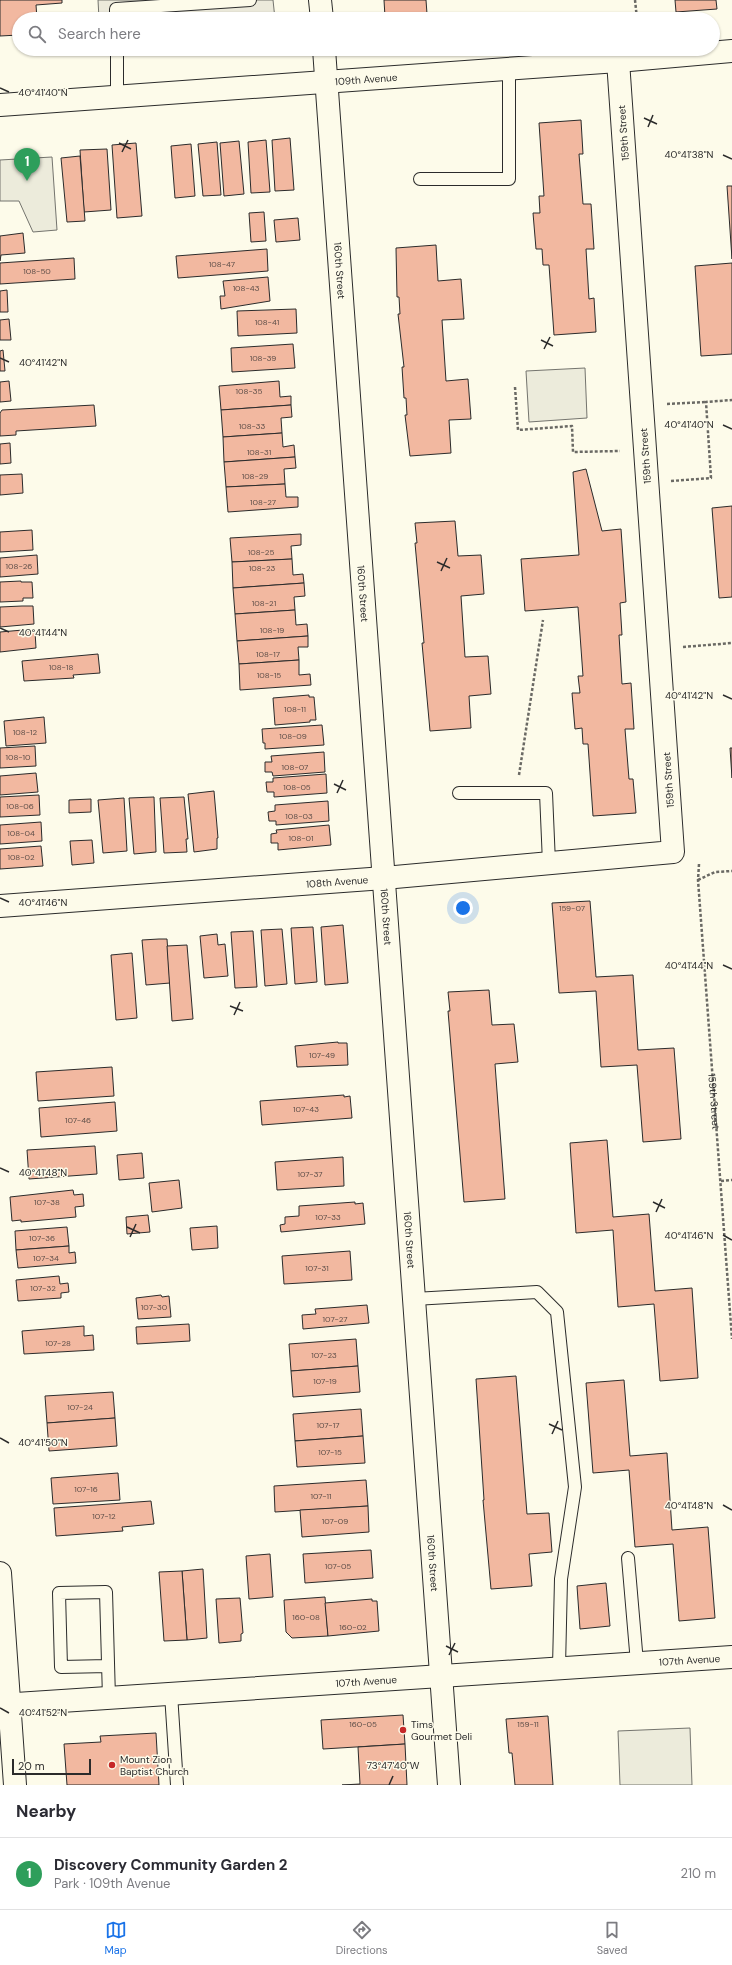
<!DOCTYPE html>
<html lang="en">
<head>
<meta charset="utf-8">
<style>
	:root { --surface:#fff; --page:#f2f2f3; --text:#2b2b33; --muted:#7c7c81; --line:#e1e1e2; --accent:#1a73e8 }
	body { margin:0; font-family:"DM Sans",sans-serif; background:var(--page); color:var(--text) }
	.scale { position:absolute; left:12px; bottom:10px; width:79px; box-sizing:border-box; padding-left:4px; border:2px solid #2b2b2b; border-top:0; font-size:11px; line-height:14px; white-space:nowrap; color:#2b2b2b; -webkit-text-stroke:3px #fdfbea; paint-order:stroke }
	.you { position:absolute; left:463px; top:908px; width:14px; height:14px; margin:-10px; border:3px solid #fff; border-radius:50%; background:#1a73e8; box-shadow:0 0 0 6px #1a73e833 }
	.badge { display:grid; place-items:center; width:26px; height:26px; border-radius:50%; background:var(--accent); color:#fff; font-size:13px; font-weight:700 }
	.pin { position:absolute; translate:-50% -33px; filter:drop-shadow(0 1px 2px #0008) }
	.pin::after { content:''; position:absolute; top:21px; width:14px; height:12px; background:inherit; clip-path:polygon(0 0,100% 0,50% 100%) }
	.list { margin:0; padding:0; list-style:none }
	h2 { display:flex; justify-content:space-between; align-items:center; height:52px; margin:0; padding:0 16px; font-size:17px }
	h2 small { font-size:13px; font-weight:400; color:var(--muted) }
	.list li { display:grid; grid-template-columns:26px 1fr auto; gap:12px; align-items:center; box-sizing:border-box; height:72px; padding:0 16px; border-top:1px solid var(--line) }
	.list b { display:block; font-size:15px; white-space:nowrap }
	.list p { margin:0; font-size:13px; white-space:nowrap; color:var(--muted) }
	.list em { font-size:13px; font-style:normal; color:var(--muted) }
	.icon { flex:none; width:22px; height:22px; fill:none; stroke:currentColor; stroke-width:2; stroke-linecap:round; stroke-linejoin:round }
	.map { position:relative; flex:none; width:732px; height:1785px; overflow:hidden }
	.search { position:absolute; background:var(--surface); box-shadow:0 1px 3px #0004; left:12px; right:12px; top:12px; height:44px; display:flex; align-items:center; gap:10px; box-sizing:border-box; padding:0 14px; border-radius:22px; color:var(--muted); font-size:15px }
	.sheet { height:124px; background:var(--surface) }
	nav { display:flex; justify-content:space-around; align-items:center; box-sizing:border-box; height:56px; border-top:1px solid var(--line); background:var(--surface); font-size:11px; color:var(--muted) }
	nav a { display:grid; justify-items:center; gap:2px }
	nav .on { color:var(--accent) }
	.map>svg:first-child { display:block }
	.green { fill:#ecebdb; stroke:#74746e }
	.parking { fill:#eceadb; stroke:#74746e }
	.building { fill:#f2b8a0; stroke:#2b2b2b }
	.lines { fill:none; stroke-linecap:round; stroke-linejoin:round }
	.lane-casing { stroke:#2b2b2b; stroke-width:14 }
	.street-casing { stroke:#2b2b2b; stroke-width:24 }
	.path { stroke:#6a6964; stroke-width:2.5; stroke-dasharray:3 2; stroke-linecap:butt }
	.lane { stroke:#fdfbea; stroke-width:12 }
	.street { stroke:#fdfbea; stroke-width:22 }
	.ticks { fill:none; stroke:#2b2b2b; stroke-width:1.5 }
	.poi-dot { fill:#c62828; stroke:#fdfbea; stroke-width:1.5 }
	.labels { text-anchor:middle; stroke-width:3; stroke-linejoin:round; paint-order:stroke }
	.number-label { font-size:8px; fill:#5d4e48 }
	.street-label { font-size:10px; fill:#2b2b2b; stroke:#fdfbea }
	.poi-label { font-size:10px; fill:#2b2b2b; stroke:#fdfbea; text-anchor:start }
	.ticks-label { font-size:10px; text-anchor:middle; fill:#2b2b2b; stroke:#fdfbea; stroke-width:3; stroke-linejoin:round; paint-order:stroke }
</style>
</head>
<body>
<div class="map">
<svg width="732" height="1785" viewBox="0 0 732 1785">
	<rect width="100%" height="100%" fill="#fdfbea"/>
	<g class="green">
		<path d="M 52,157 L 57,230 L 33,232 L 19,201 L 0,201 L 0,160 Z"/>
		<path d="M 585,368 L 587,418 L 529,422 L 526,371 Z"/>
		<path d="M 690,1728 L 692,1785 L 620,1785 L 618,1731 Z"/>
	</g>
	<path class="parking" d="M 98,0 L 273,0 L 275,19 L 99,19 Z"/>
	<g class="building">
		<path d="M 0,0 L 62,0 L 62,3 L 36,5 L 37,19 L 19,19 L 19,35 L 0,36 Z"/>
		<path d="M 384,0 L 426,0 L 427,14 L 385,17 Z"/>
		<path d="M 675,0 L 716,0 L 717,9 L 676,12 Z"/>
		<path d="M 581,120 L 583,154 L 579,154 L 583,204 L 591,204 L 594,249 L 586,249 L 589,299 L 594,298 L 596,332 L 554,335 L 549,265 L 543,265 L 542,249 L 536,249 L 533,213 L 540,213 L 539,196 L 544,196 L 539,123 Z"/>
		<path d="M 290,138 L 294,190 L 275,191 L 272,140 Z"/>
		<path d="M 266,140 L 270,192 L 251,193 L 248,142 Z"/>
		<path d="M 239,141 L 244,194 L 224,196 L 220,143 Z"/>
		<path d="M 217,142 L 221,195 L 203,196 L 198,144 Z"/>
		<path d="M 136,143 L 142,216 L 117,218 L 112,145 Z"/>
		<path d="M 191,144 L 195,196 L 175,198 L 171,146 Z"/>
		<path d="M 107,149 L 111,210 L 84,212 L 80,150 Z"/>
		<path d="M 80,156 L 85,221 L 67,222 L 61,158 Z"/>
		<path d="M 727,186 L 732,186 L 732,259 Z"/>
		<path d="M 264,212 L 266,241 L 251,242 L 249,213 Z"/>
		<path d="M 298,218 L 300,240 L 276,242 L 274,220 Z"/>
		<path d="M 23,233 L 25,253 L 1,255 L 0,261 L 0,236 Z"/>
		<path d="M 436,245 L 438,281 L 461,279 L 464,319 L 442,320 L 446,381 L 468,379 L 471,419 L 449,420 L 451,453 L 410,456 L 405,415 L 407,415 L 406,398 L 404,398 L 402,367 L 404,367 L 398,314 L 400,314 L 399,297 L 397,297 L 396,248 Z"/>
		<path d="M 267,249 L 268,271 L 178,278 L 176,256 Z"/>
		<path d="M 74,258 L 75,279 L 0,284 L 0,263 Z"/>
		<path d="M 732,263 L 732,354 L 701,356 L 695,266 Z"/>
		<path d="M 268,277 L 270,301 L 221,309 L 220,296 L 225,296 L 223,281 Z"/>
		<path d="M 7,290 L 8,312 L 0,312 L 0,291 Z"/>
		<path d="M 296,309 L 297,333 L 238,336 L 237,311 Z"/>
		<path d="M 9,319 L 11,340 L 0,340 L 0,320 Z"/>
		<path d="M 293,344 L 295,368 L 232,372 L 231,348 Z"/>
		<path d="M 3,350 L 5,371 L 0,371 L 0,351 Z"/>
		<path d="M 9,381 L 11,401 L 0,402 L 0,382 Z"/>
		<path d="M 279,381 L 280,397 L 291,396 L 291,405 L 221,410 L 219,386 Z"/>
		<path d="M 94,405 L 96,426 L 16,431 L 16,435 L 0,436 L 0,413 L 2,410 Z"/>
		<path d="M 291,405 L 292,417 L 281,418 L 282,433 L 223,437 L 221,410 Z"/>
		<path d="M 282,433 L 283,447 L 294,445 L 295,457 L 224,462 L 223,437 Z"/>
		<path d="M 10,443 L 11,463 L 0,464 L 0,444 Z"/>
		<path d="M 295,457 L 296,468 L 284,469 L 285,484 L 226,487 L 224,462 Z"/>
		<path d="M 586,469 L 602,531 L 621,529 L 626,602 L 620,603 L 622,635 L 619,635 L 622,684 L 631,683 L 634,729 L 625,729 L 629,779 L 633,779 L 636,813 L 593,816 L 588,744 L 583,744 L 582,728 L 575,729 L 572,693 L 580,693 L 578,676 L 583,676 L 578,607 L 525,611 L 521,559 L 579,555 L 573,472 Z"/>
		<path d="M 22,474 L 23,493 L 0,495 L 0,475 Z"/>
		<path d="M 285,484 L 286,497 L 298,497 L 298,507 L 228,512 L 226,487 Z"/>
		<path d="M 732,506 L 732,597 L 719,598 L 712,508 Z"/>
		<path d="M 455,521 L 458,556 L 481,555 L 484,594 L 461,596 L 465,657 L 488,656 L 491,694 L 469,696 L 471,728 L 430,731 L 422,643 L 424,643 L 415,543 L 417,543 L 415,523 Z"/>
		<path d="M 32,530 L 33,550 L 0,552 L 0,532 Z"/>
		<path d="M 301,534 L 301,545 L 291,546 L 292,559 L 232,562 L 230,538 Z"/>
		<path d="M 37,555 L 38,574 L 0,577 L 0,558 Z"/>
		<path d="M 292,559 L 293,575 L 303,574 L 304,583 L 233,588 L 232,562 Z"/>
		<path d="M 21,581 L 21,582 L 32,582 L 33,598 L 23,598 L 23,601 L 0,602 L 0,582 Z"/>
		<path d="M 304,583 L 305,596 L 294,597 L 295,610 L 235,614 L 233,588 Z"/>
		<path d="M 22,606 L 33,606 L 34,624 L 0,627 L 0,607 Z"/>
		<path d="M 295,610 L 296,625 L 307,624 L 308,636 L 237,641 L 235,614 Z"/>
		<path d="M 23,630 L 23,632 L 35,631 L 36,648 L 0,652 L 0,632 Z"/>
		<path d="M 308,636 L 308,647 L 298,647 L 299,660 L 239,664 L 237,641 Z"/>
		<path d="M 98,654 L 100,673 L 73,675 L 74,678 L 24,681 L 22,661 Z"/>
		<path d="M 299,660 L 299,675 L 310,674 L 311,685 L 240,690 L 239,664 Z"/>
		<path d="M 309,695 L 309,697 L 314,697 L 316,720 L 310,720 L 310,722 L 275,725 L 273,698 Z"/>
		<path d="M 44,717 L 46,743 L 6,746 L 4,721 Z"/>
		<path d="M 322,725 L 324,745 L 265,749 L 265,743 L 263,743 L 262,729 Z"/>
		<path d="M 35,746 L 36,766 L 0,768 L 0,748 Z"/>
		<path d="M 730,748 L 732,748 L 732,778 Z"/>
		<path d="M 324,752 L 325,772 L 273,776 L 272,772 L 265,772 L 265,762 L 272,762 L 271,756 Z"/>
		<path d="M 36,773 L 38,792 L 0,795 L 0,776 Z"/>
		<path d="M 326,774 L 327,793 L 274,797 L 274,792 L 267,792 L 266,782 L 273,782 L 273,778 Z"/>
		<path d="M 214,791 L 218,838 L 217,838 L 217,849 L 194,852 L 188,794 Z"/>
		<path d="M 39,795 L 40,815 L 0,817 L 0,797 Z"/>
		<path d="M 154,797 L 156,852 L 134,854 L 129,798 Z"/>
		<path d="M 184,797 L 188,839 L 186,839 L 187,852 L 164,853 L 160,798 Z"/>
		<path d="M 124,798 L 127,851 L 103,853 L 98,800 Z"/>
		<path d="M 91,799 L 91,812 L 69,813 L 69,800 Z"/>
		<path d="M 328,801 L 329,821 L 276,825 L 276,821 L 269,821 L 268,812 L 275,811 L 275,805 Z"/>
		<path d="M 41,822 L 42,841 L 0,844 L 0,825 Z"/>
		<path d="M 329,825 L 331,845 L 278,850 L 278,843 L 271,843 L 271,834 L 277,833 L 276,830 Z"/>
		<path d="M 92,840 L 94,863 L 72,865 L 70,841 Z"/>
		<path d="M 41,846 L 43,866 L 0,869 L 0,849 Z"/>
		<path d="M 590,901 L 596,977 L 633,975 L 638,1050 L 674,1048 L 681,1139 L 643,1142 L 637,1065 L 601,1067 L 596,991 L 559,993 L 552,903 Z"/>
		<path d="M 343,925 L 348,983 L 325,985 L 321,927 Z"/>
		<path d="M 313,927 L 317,982 L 295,984 L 291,928 Z"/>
		<path d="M 282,929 L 287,984 L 265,986 L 261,930 Z"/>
		<path d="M 253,931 L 257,987 L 235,988 L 231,932 Z"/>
		<path d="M 217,934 L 218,945 L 225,944 L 228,976 L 204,978 L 200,936 Z"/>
		<path d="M 159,939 L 167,939 L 170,983 L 146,985 L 142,940 Z"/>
		<path d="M 187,945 L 193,1019 L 172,1021 L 167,946 Z"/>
		<path d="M 132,953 L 137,1018 L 116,1020 L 111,955 Z"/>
		<path d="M 489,990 L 492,1025 L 514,1024 L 518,1062 L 495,1064 L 505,1199 L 464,1202 L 448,1011 L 450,1011 L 448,992 Z"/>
		<path d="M 338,1042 L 338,1043 L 347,1043 L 348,1065 L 297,1067 L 295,1046 Z"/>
		<path d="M 112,1067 L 114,1096 L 38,1101 L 36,1072 Z"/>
		<path d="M 344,1095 L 344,1097 L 350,1096 L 352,1118 L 262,1125 L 260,1101 Z"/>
		<path d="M 115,1102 L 117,1131 L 41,1137 L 39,1108 Z"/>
		<path d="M 607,1140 L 613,1217 L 649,1214 L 655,1291 L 692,1288 L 698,1378 L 660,1381 L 654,1304 L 618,1307 L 613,1230 L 576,1233 L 570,1143 Z"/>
		<path d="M 95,1146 L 97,1174 L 29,1179 L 27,1150 Z"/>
		<path d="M 142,1153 L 144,1178 L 119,1180 L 117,1155 Z"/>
		<path d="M 343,1157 L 344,1186 L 277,1190 L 275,1162 Z"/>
		<path d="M 179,1180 L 182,1208 L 152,1212 L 149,1183 Z"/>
		<path d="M 73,1190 L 74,1195 L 83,1194 L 84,1206 L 75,1207 L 76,1217 L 21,1222 L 21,1220 L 12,1221 L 10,1197 Z"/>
		<path d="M 355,1202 L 355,1204 L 363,1203 L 365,1224 L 281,1232 L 280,1225 L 285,1224 L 285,1217 L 299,1216 L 299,1206 Z"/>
		<path d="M 148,1215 L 150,1232 L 127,1234 L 126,1217 Z"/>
		<path d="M 217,1226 L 218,1248 L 192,1250 L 190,1228 Z"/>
		<path d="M 67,1227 L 69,1246 L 16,1250 L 15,1231 Z"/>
		<path d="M 69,1246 L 69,1253 L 75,1252 L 76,1263 L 18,1268 L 16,1250 Z"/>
		<path d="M 350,1251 L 352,1280 L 284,1284 L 282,1256 Z"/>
		<path d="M 59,1276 L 60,1284 L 68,1283 L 69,1292 L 61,1293 L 61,1298 L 18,1301 L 16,1280 Z"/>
		<path d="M 161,1295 L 162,1297 L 169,1296 L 171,1317 L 138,1319 L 136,1298 Z"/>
		<path d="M 367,1305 L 369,1323 L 303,1329 L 302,1315 L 316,1314 L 315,1309 Z"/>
		<path d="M 189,1324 L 190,1341 L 137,1344 L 136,1327 Z"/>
		<path d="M 84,1326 L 84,1336 L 93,1335 L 94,1350 L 24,1354 L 22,1331 Z"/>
		<path d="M 356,1339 L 358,1366 L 291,1371 L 289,1344 Z"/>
		<path d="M 358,1366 L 360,1392 L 293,1397 L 291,1371 Z"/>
		<path d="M 516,1376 L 527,1514 L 549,1513 L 552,1552 L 529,1554 L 532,1586 L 491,1589 L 483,1500 L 484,1500 L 476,1379 Z"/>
		<path d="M 624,1380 L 630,1456 L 667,1453 L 672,1530 L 708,1527 L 715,1618 L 679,1621 L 673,1544 L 635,1547 L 629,1470 L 593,1473 L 586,1383 Z"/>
		<path d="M 113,1392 L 115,1418 L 47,1423 L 45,1396 Z"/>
		<path d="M 361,1409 L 363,1436 L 295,1441 L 293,1414 Z"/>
		<path d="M 115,1418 L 117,1446 L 49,1451 L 47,1423 Z"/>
		<path d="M 363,1436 L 365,1463 L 297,1467 L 295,1441 Z"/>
		<path d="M 118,1473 L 120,1500 L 53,1504 L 51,1478 Z"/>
		<path d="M 366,1480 L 368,1506 L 275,1512 L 274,1486 Z"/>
		<path d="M 151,1501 L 154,1524 L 122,1527 L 123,1531 L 56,1536 L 54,1508 Z"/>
		<path d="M 368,1506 L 369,1532 L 302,1537 L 300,1510 Z"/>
		<path d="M 371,1550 L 373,1578 L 305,1583 L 303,1554 Z"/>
		<path d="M 270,1554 L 273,1597 L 249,1599 L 246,1556 Z"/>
		<path d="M 203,1569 L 207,1638 L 187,1640 L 182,1571 Z"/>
		<path d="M 182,1571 L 187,1640 L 164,1641 L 159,1572 Z"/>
		<path d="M 606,1583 L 610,1626 L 580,1629 L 577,1586 Z"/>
		<path d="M 325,1597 L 328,1636 L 292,1638 L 286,1632 L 284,1600 Z"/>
		<path d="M 240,1598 L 243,1633 L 241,1634 L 241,1641 L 219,1643 L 216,1599 Z"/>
		<path d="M 372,1599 L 372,1601 L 377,1601 L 379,1631 L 328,1636 L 325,1603 Z"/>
		<path d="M 403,1715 L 405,1744 L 323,1749 L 321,1720 Z"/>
		<path d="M 548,1716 L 553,1785 L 515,1785 L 512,1753 L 509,1753 L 506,1719 Z"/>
		<path d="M 156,1733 L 159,1785 L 67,1785 L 64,1744 L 101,1742 L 100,1736 Z"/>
		<path d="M 405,1744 L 407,1785 L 342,1785 L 360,1784 L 358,1747 Z"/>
	</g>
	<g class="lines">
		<g class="lane-casing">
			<g id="lane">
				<path d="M 116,19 L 116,9 L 250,0"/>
				<path d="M 117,49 L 117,96"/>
				<path d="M 420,179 L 509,179 L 509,68"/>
				<path d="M 459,793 L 546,793 L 549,863"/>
				<path d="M 414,1299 L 537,1292 L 557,1312 L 575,1487 L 561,1579 L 559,1667"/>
				<path d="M 628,1558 L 637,1663"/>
				<path d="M 108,1666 L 61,1667 L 59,1593 L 106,1592 L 109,1698"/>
				<path d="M 171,1694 L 177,1785"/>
			</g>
		</g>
		<g class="street-casing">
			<g id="street">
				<path d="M 320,0 L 322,19"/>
				<path id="s2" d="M 324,49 L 449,1785"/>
				<path id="s3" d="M 0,105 L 618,61 L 732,51"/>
				<path id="s4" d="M 0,906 L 384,878 L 673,852 L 618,61"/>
				<path d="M 0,1573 L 15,1785"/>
				<path id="s5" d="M 0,1705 L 732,1657"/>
			</g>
		</g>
		<g class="path">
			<path d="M 635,0 L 637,19"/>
			<path d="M 515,387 L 518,430 L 572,426 L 573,452 L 620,451"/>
			<path d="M 667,404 L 706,402"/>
			<path d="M 671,481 L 711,478 L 706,402 L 732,400"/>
			<path d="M 683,647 L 732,643"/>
			<path d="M 519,775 L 543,620"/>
			<path id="s1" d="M 699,864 L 698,880 L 732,1339"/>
			<path d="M 698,880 L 715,872 L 732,871"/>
			<path d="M 721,1181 L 732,1180"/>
		</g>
		<use href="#lane" class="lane"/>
		<use href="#street" class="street"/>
	</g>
	<path class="ticks" d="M 0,88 L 9,92M 644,118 L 657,124M 648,127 L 653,115M 119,143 L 131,149M 122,152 L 128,140M 723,155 L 732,159M 541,340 L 553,346M 544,349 L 550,337M 0,358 L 9,362M 723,425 L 732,429M 437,562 L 450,568M 441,571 L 447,558M 0,628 L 9,632M 723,695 L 732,699M 334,784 L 346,790M 337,793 L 343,780M 0,898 L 9,902M 723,965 L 732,969M 230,1006 L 243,1011M 234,1015 L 240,1002M 0,1168 L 9,1172M 653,1202 L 665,1208M 656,1212 L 662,1199M 127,1227 L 140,1233M 723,1235 L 732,1240M 130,1237 L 136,1224M 549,1424 L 562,1430M 552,1434 L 558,1421M 0,1438 L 9,1443M 723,1505 L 732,1510M 446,1646 L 458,1652M 449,1655 L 455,1643M 0,1708 L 9,1713M 389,1785 L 393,1776"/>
	<g class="poi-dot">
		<circle cx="403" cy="1730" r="4"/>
		<circle cx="112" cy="1765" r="4"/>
	</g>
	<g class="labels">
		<g class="number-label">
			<text x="222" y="267">108-47</text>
			<text x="37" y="274">108-50</text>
			<text x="246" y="291">108-43</text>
			<text x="267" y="325">108-41</text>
			<text x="263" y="361">108-39</text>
			<text x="249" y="394">108-35</text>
			<text x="252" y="429">108-33</text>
			<text x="259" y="455">108-31</text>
			<text x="255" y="479">108-29</text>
			<text x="263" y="505">108-27</text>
			<text x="261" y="555">108-25</text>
			<text x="19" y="569">108-26</text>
			<text x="262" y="571">108-23</text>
			<text x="264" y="606">108-21</text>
			<text x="272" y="633">108-19</text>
			<text x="268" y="657">108-17</text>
			<text x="61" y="670">108-18</text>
			<text x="269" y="678">108-15</text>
			<text x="295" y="712">108-11</text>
			<text x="25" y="735">108-12</text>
			<text x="293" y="739">108-09</text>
			<text x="18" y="760">108-10</text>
			<text x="295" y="770">108-07</text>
			<text x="297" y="790">108-05</text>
			<text x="20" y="809">108-06</text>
			<text x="299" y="819">108-03</text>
			<text x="21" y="836">108-04</text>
			<text x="301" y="841">108-01</text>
			<text x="21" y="860">108-02</text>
			<text x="572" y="911">159-07</text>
			<text x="322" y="1058">107-49</text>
			<text x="306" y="1112">107-43</text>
			<text x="78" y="1123">107-46</text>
			<text x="310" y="1177">107-37</text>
			<text x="47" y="1205">107-38</text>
			<text x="328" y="1220">107-33</text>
			<text x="42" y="1241">107-36</text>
			<text x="46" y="1261">107-34</text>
			<text x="317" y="1271">107-31</text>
			<text x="43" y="1291">107-32</text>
			<text x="154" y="1310">107-30</text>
			<text x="335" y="1322">107-27</text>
			<text x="58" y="1346">107-28</text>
			<text x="324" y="1358">107-23</text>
			<text x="325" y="1384">107-19</text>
			<text x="80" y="1410">107-24</text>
			<text x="328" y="1428">107-17</text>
			<text x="330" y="1455">107-15</text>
			<text x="86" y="1492">107-16</text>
			<text x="321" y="1499">107-11</text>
			<text x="104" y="1519">107-12</text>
			<text x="335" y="1524">107-09</text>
			<text x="338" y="1569">107-05</text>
			<text x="306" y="1620">160-08</text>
			<text x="353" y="1630">160-02</text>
			<text x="363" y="1727">160-05</text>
			<text x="528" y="1727">159-11</text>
		</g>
		<g class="street-label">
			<text dy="4" stroke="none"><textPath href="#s3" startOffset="367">109th Avenue</textPath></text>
			<text transform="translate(623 133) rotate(-94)" y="4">159th Street</text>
			<text dy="4" stroke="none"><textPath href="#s2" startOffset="222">160th Street</textPath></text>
			<text transform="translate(645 456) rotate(-94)" y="4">159th Street</text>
			<text dy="4" stroke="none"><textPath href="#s2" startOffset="546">160th Street</textPath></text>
			<text transform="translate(668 780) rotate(-94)" y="4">159th Street</text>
			<text dy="4" stroke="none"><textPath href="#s4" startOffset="338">108th Avenue</textPath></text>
			<text dy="4" stroke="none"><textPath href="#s2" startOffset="870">160th Street</textPath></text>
			<text dy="4" stroke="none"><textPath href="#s1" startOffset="238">159th Street</textPath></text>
			<text dy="4" stroke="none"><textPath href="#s2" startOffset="1194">160th Street</textPath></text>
			<text dy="4" stroke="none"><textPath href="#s2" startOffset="1518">160th Street</textPath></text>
			<text dy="4" stroke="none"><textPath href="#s5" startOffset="691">107th Avenue</textPath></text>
			<text dy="4" stroke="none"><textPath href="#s5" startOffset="367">107th Avenue</textPath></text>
		</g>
		<g class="poi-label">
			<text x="411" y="1728">Tims<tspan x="411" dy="12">Gourmet Deli</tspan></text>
			<text x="120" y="1763">Mount Zion<tspan x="120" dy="12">Baptist Church</tspan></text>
		</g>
	</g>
	<g class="ticks-label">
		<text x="43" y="96">40°41'40"N</text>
		<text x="689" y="158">40°41'38"N</text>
		<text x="43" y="366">40°41'42"N</text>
		<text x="689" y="428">40°41'40"N</text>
		<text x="43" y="636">40°41'44"N</text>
		<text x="689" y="699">40°41'42"N</text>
		<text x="43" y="906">40°41'46"N</text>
		<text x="689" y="969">40°41'44"N</text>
		<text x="43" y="1176">40°41'48"N</text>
		<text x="689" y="1239">40°41'46"N</text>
		<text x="43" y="1446">40°41'50"N</text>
		<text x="689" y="1509">40°41'48"N</text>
		<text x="43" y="1716">40°41'52"N</text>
		<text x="393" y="1769">73°47'40"W</text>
	</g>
</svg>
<div class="scale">20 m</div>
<div class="you"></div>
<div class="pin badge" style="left:27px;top:181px;background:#2e9e5b">1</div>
<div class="search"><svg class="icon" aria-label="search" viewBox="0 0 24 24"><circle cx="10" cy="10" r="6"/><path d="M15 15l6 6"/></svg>Search here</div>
</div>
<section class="sheet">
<h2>Nearby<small></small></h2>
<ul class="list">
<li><span class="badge" style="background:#2e9e5b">1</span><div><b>Discovery Community Garden 2</b><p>Park · 109th Avenue</p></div><em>210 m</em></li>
</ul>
</section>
<nav>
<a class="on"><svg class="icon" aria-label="map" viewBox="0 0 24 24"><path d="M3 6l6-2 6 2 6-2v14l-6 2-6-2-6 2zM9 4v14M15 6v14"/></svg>Map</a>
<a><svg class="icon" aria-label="directions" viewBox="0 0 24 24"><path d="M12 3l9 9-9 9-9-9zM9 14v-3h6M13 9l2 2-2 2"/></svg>Directions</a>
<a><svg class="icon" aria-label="saved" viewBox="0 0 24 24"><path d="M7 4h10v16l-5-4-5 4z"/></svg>Saved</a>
</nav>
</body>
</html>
